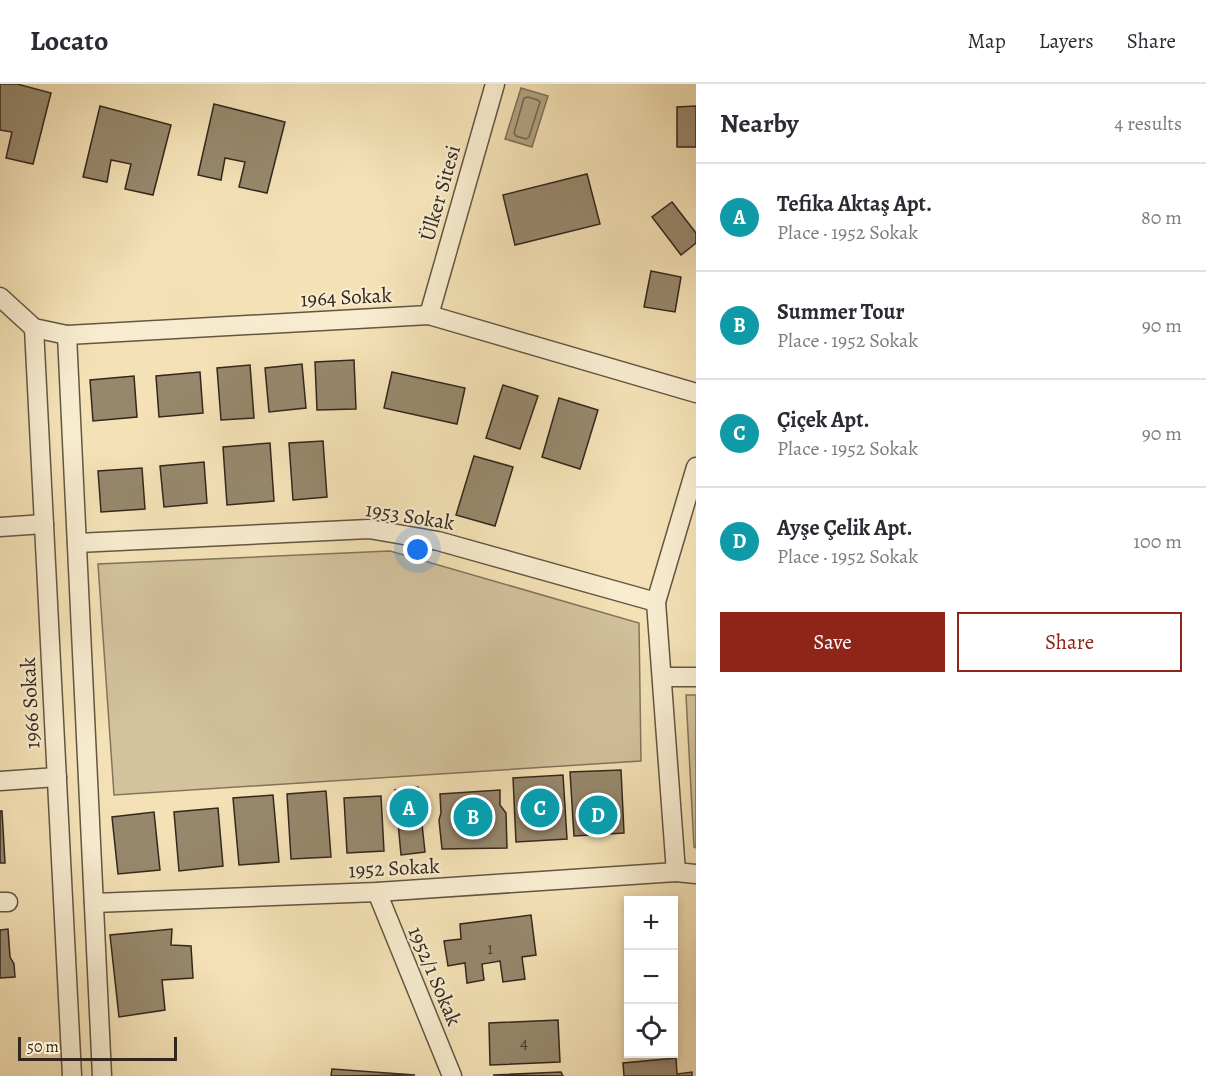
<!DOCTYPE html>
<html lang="en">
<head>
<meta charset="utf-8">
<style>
	:root { --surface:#fff; --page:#f2f2f3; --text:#2b2b33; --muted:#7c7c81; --line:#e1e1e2; --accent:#8f2418 }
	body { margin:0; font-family:Alegreya,serif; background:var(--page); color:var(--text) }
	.controls { position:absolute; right:18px; bottom:18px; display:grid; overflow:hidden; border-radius:0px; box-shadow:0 3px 9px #0003 }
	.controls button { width:54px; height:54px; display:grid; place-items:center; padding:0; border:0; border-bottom:2px solid var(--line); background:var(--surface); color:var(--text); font:30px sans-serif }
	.scale { position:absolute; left:18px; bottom:15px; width:159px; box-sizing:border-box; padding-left:6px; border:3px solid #33271d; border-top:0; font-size:16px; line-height:21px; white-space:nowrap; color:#33271d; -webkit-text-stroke:4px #f8ecd0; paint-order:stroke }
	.you { position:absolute; left:418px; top:466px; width:21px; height:21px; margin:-15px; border:4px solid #fff; border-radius:50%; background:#1a73e8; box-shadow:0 0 0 9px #1a73e833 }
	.badge { display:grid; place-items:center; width:39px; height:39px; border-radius:50%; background:var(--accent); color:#fff; font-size:20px; font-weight:700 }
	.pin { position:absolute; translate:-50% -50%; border:3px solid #fff; box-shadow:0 2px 6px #0006 }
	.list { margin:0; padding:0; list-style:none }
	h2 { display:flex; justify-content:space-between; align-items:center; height:78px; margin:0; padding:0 24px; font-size:26px }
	h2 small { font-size:20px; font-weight:400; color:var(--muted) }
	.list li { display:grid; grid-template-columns:39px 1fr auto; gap:18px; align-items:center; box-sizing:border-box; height:108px; padding:0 24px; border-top:2px solid var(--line) }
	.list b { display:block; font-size:22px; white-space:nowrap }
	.list p { margin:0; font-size:20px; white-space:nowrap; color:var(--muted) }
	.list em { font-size:20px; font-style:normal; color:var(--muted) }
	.actions { display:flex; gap:12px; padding:18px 24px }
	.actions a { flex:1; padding:14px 0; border:2px solid var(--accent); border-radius:0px; text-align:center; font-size:21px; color:var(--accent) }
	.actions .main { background:var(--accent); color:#fff }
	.icon { flex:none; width:33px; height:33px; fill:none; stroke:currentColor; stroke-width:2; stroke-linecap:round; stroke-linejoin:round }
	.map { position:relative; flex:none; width:696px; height:992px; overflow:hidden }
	header { display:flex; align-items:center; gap:36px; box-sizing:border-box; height:84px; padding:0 30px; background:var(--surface); border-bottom:2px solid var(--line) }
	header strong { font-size:28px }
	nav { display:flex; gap:33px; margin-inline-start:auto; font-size:21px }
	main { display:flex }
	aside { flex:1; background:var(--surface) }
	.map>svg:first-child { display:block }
	.green { fill:#d3c29c; stroke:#83745c; stroke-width:1.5 }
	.water { fill:#b2a282; stroke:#7f715a; stroke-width:1.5 }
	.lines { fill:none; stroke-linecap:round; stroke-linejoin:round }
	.shore { stroke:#726450; stroke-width:1.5 }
	.building { fill:#97886d; stroke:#33271d; stroke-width:1.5 }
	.minor-casing { stroke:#635643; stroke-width:21 }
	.minor { stroke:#f8ecd0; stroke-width:18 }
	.labels { text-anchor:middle; stroke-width:4.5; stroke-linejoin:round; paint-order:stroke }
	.number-label { font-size:18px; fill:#4c3f31 }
	.street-label { font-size:21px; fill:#33271d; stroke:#f8ecd0 }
</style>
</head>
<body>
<header>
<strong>Locato</strong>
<nav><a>Map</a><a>Layers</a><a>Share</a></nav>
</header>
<main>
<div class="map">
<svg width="696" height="992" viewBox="0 0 696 992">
	<rect width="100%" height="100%" fill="#f4e2b6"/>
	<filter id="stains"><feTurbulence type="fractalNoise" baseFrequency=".00333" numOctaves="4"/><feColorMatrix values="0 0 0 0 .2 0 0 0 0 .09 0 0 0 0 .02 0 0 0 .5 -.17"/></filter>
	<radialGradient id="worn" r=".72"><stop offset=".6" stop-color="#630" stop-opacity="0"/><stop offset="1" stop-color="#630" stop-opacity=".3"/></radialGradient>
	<g class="green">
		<path d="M 390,467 L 639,539 L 641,677 L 114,711 L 98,480 Z"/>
		<path d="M 686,611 L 696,611 L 696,764 L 694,763 Z"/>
	</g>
	<path class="water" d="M 521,4 L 548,12 L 532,63 L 505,55 Z"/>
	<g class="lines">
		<path class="shore" d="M 528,13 L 538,16 L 540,18 L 529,53 L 526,55 L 516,52 L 514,49 L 524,14 Z"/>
	</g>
	<g class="building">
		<path d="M 0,0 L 17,0 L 51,9 L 33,80 L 6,74 L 12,48 L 0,46 Z"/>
		<path d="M 214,20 L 285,38 L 267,109 L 239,103 L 245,78 L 225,74 L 221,96 L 198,91 Z"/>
		<path d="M 100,22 L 171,41 L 153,111 L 125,105 L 131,80 L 111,76 L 107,98 L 83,93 Z"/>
		<path d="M 696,22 L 696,63 L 677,63 L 677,23 Z"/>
		<path d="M 587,90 L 600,140 L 515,161 L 503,111 Z"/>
		<path d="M 672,118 L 696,149 L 696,159 L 681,171 L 652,133 Z"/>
		<path d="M 651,187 L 681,193 L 675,228 L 644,223 Z"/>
		<path d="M 354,276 L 356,325 L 317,326 L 315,278 Z"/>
		<path d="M 302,280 L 306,324 L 269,328 L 265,284 Z"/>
		<path d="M 250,281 L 254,334 L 221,336 L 217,284 Z"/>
		<path d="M 200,288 L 203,329 L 159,333 L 156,292 Z"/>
		<path d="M 392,288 L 465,304 L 457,340 L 384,324 Z"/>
		<path d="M 134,292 L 137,333 L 93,337 L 90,296 Z"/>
		<path d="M 503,301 L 538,312 L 520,365 L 486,354 Z"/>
		<path d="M 559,314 L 598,326 L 580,385 L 542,373 Z"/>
		<path d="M 323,357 L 327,413 L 293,416 L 289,359 Z"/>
		<path d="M 270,359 L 274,417 L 227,421 L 223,363 Z"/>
		<path d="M 474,372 L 513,383 L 495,442 L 456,431 Z"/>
		<path d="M 204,378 L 207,419 L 164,423 L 160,382 Z"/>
		<path d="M 142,384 L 145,425 L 101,428 L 98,387 Z"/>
		<path d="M 621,686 L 624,749 L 574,752 L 570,688 Z"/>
		<path d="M 563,691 L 567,755 L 516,758 L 513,694 Z"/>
		<path d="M 418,703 L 425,768 L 401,771 L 395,706 Z"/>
		<path d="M 500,706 L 500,721 L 506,729 L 507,764 L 442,765 L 439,736 L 441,729 L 440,710 Z"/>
		<path d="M 326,707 L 331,773 L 291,775 L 287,710 Z"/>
		<path d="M 273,711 L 279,778 L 239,781 L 233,714 Z"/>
		<path d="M 381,712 L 384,767 L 347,769 L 344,714 Z"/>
		<path d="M 218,724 L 223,782 L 179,787 L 174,728 Z"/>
		<path d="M 0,727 L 2,727 L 5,779 L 0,779 Z"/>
		<path d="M 154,728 L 160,786 L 118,790 L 112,733 Z"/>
		<path d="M 531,831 L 536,871 L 522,873 L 525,895 L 503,898 L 500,877 L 482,880 L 484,896 L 467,899 L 465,879 L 448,882 L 444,857 L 461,855 L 460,840 Z"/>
		<path d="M 8,845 L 10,873 L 14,880 L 15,893 L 0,894 L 0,846 Z"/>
		<path d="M 172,845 L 171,861 L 191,862 L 193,894 L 162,896 L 165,926 L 119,933 L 110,851 Z"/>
		<path d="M 558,936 L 560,978 L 490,981 L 489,939 Z"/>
		<path d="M 676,974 L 677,990 L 692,988 L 692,992 L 624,992 L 623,979 Z"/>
		<path d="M 332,985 L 415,991 L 331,992 Z"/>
		<path d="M 561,988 L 563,992 L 493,991 Z"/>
	</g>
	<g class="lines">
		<g class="minor-casing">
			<g id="minor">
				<path d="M 0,213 L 34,244 L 67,251 L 429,231 L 696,309"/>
				<path d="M 429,231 L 495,0"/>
				<path d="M 34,244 L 72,992"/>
				<path d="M 67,251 L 102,992"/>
				<path d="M 0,443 L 44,440"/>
				<path d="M 77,459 L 369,445 L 438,457 L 656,518"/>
				<path d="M 662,593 L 696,593"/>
				<path d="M 0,697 L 57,693"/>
				<path d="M 676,788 L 656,518 L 696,383"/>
				<path d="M 377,808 L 452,992"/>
				<path d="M 0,818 L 8,818"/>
				<path d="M 94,819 L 377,808 L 676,788 L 696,790"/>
			</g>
		</g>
		<use href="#minor" class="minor"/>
	</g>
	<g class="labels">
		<g class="number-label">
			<text x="490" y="870">1</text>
			<text x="524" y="964">4</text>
		</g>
		<g class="street-label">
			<text transform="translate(440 109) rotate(-74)" y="7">Ülker Sitesi</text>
			<text transform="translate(346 213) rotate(-3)" y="7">1964 Sokak</text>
			<text transform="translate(410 432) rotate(9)" y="7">1953 Sokak</text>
			<text transform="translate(30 619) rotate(-93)" y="7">1966 Sokak</text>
			<text transform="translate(394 784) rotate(-3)" y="7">1952 Sokak</text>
			<text transform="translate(435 892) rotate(67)" y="7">1952/1 Sokak</text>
		</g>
	</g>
	<rect width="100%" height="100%" filter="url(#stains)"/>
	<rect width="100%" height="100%" fill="url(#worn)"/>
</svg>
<div class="controls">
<button>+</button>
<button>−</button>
<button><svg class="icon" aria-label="locate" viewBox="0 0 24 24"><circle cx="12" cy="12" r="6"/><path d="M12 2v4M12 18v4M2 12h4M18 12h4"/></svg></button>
</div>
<div class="scale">50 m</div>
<div class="you"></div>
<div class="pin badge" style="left:409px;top:724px;background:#0f9aa8">A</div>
<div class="pin badge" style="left:473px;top:733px;background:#0f9aa8">B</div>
<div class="pin badge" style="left:540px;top:724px;background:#0f9aa8">C</div>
<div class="pin badge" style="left:598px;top:731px;background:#0f9aa8">D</div>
</div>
<aside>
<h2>Nearby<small>4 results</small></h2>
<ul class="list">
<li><span class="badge" style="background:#0f9aa8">A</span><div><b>Tefika Aktaş Apt.</b><p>Place · 1952 Sokak</p></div><em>80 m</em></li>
<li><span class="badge" style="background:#0f9aa8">B</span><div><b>Summer Tour</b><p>Place · 1952 Sokak</p></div><em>90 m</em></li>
<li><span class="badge" style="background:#0f9aa8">C</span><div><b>Çiçek Apt.</b><p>Place · 1952 Sokak</p></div><em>90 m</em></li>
<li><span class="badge" style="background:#0f9aa8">D</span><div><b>Ayşe Çelik Apt.</b><p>Place · 1952 Sokak</p></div><em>100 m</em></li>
</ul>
<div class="actions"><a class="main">Save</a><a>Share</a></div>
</aside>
</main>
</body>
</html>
